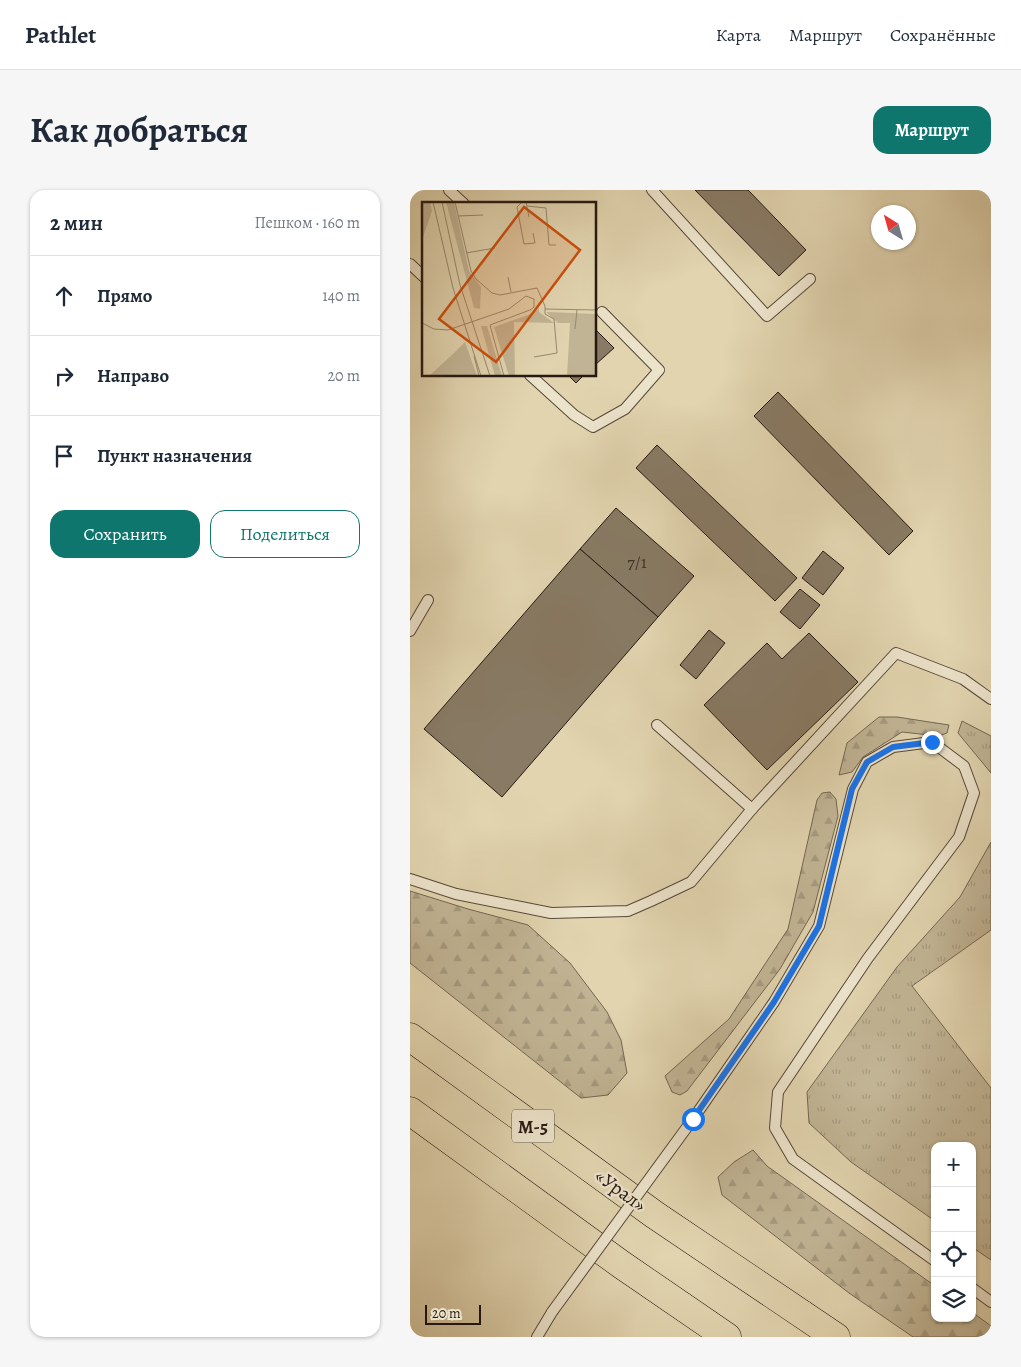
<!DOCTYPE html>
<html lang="ru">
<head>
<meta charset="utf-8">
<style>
	:root { --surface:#fff; --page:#f6f6f7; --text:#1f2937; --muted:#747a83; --line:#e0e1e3; --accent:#0f766e }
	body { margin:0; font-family:Alegreya,serif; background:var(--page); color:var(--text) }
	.controls { position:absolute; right:15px; bottom:15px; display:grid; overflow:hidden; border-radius:10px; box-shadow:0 1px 4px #0004 }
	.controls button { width:45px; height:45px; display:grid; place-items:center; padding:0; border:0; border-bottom:1px solid var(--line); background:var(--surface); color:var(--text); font:25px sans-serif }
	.compass { position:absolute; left:461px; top:15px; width:45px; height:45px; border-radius:50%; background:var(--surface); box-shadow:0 1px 4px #0004; rotate:323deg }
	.scale { position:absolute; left:15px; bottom:12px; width:56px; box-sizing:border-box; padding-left:5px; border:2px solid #271912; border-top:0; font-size:14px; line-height:18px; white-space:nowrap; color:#271912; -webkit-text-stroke:4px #ece3cb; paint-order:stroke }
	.stop { position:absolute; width:15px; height:15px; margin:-11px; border:4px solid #1a73e8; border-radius:50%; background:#fff }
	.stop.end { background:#1a73e8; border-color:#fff; box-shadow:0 1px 5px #0008 }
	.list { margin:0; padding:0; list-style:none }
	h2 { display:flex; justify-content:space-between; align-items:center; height:65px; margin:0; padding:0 20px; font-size:21px }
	h2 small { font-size:16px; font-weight:400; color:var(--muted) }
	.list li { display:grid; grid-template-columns:32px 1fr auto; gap:15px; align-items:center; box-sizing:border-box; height:80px; padding:0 20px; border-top:1px solid var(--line) }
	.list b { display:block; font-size:19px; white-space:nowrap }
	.list em { font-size:16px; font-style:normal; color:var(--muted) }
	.actions { display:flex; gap:10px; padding:15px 20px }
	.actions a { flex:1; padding:11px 0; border:1px solid var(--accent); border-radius:15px; text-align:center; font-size:18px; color:var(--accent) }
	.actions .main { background:var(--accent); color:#fff }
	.icon { flex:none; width:28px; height:28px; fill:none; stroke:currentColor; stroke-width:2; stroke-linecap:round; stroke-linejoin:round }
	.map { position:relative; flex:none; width:581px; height:1147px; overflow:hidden; border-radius:15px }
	header { display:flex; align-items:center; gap:30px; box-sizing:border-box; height:70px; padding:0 25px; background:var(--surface); border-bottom:1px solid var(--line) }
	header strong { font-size:24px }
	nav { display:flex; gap:28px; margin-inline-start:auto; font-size:18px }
	.intro { display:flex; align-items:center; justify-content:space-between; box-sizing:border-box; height:120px; padding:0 30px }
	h1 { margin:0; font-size:35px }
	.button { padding:12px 22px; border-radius:15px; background:var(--accent); color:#fff; font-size:18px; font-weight:700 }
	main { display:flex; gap:30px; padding:0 30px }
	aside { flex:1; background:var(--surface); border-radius:15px; box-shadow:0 1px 4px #0004 }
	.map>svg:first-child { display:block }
	.grass { fill:url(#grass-tufts); stroke:#746653 }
	.forest { fill:url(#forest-firs); stroke:#746653 }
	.building { fill:#887a64; stroke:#271912 }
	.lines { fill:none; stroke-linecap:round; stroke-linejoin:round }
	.service-casing { stroke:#564839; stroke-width:12 }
	.primary-casing { stroke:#271912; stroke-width:29 }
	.service { stroke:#ece3cb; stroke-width:10 }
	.primary { stroke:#e1d4af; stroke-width:28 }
	.service-bridge-casing { stroke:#564839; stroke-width:12; stroke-linecap:butt }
	.service-bridge { stroke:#ece3cb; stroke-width:10 }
	.route { stroke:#1a73e8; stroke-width:6 }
	.labels { text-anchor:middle; stroke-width:4.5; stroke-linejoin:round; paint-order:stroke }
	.number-label { font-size:18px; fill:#3f3126 }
	.shield { fill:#ece3cb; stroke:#62564a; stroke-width:1 }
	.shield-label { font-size:19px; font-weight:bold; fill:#271912 }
	.street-label { font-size:20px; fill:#271912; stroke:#ece3cb }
	.inset-road { fill:none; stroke:#978970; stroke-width:1 }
	.view { fill:#cb4f0d; fill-opacity:0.15; stroke:#cb4f0d; stroke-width:2.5 }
	.inset-edge { fill:none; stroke:#271912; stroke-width:2.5 }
</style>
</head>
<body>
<header>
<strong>Pathlet</strong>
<nav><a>Карта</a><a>Маршрут</a><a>Сохранённые</a></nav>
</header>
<div class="intro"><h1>Как добраться</h1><a class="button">Маршрут</a></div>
<main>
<aside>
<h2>2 мин<small>Пешком · 160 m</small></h2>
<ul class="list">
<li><svg class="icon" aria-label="ahead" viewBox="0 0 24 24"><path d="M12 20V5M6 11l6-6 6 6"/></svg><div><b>Прямо</b></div><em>140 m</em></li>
<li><svg class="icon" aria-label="right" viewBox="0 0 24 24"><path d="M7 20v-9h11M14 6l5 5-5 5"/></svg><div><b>Направо</b></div><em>20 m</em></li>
<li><svg class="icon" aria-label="arrive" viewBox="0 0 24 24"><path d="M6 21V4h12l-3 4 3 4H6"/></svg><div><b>Пункт назначения</b></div></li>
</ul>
<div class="actions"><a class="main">Сохранить</a><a>Поделиться</a></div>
</aside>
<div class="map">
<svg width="581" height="1147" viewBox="0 0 581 1147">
	<defs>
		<pattern id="grass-tufts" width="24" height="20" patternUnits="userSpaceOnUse" patternTransform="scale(1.25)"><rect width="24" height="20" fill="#c1b494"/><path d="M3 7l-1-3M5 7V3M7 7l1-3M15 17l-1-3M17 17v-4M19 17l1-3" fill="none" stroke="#a69a7f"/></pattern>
		<pattern id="forest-firs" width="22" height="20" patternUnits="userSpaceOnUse" patternTransform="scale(1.25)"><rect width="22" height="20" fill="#c1b494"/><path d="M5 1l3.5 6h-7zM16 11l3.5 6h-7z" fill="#a69a7f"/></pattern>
	</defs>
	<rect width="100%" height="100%" fill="#e1d4af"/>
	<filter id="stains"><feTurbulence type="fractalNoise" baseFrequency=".004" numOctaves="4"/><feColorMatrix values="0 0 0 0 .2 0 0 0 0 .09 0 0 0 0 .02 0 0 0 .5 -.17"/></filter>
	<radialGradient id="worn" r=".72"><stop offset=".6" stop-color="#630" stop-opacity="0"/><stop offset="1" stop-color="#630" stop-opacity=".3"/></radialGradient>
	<g class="grass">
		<path d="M 552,531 L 581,546 L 581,583 L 548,543 Z"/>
		<path d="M 581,652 L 581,740 L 502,796 L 581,898 L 581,1070 L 562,1057 L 562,956 L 525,956 L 525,1031 L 441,972 L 399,933 L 397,902 L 487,777 L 550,707 Z"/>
	</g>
	<g class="forest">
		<path d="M 469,527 L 487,527 L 539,535 L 537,543 L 529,546 L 492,542 L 453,567 L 442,582 L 429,585 L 437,553 Z"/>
		<path d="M 420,602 L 426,609 L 428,626 L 403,722 L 370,779 L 277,901 L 270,905 L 262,902 L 255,886 L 319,829 L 378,739 L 407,610 L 412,603 Z"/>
		<path d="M 0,701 L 58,719 L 118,735 L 160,773 L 197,822 L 211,850 L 217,883 L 198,905 L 171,908 L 0,773 Z"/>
		<path d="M 343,960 L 357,976 L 525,1096 L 525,1128 L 562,1128 L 562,1122 L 581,1136 L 581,1147 L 503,1147 L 439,1103 L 312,1005 L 308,987 L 324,972 Z"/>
	</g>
	<g class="building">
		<path d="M 285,0 L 338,0 L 396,60 L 369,86 Z"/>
		<path d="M 185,139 L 204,158 L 185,175 Z"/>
		<path d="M 158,185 L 174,185 L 166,193 Z"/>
		<path d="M 368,202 L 503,341 L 479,365 L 344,226 Z"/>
		<path d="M 247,255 L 387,388 L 365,411 L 226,278 Z"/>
		<path d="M 206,318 L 284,386 L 248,427 L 170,359 Z"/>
		<path d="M 170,359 L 248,427 L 92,607 L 14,539 Z"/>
		<path d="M 413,361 L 434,378 L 413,405 L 392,388 Z"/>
		<path d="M 390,399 L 410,415 L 390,439 L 370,422 Z"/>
		<path d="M 299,440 L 315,453 L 286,489 L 270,475 Z"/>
		<path d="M 399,443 L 448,492 L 357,580 L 294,515 L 357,453 L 372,469 Z"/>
	</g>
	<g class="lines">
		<g class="service-casing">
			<g id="service">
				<path d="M 39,0 L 54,14"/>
				<path d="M 242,0 L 357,126 L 400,89"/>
				<path d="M 0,74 L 14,87"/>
				<path d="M 120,185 L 164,225 L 183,237 L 215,219 L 249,180 L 192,122"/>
				<path d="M 0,441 L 18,410"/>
				<path d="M 247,535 L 342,619"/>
				<path d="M 0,689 L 46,704 L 141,723 L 218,721 L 241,711 L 281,692 L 342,619 L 486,463 L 553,489 L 581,509"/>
				<path d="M 283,929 L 364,812 L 409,736 L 443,599 L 457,572 L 483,557 L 522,552 L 554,576 L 564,603 L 549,647 L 458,768 L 368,902 L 365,938 L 383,969 L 525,1071"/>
				<path d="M 562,1098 L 581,1112"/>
				<path d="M 127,1147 L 142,1122"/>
			</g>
		</g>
		<g class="primary-casing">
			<g id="primary">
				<path d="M 0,847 L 245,1025 L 426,1147"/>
				<path d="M 0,921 L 212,1075 L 317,1147"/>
			</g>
		</g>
		<use href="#service" class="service"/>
		<use href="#primary" class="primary"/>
		<g class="service-bridge-casing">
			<path id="service-bridge" d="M 142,1122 L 283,929"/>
		</g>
		<use href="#service-bridge" class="service-bridge"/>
	</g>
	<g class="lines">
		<path class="route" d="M 283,929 L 364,812 L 409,736 L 442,599 L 457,572 L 483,557 L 522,552"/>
	</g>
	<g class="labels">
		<g class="number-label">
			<text x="227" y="378">7/1</text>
		</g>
		<rect class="shield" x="102" y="919.5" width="42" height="33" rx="4"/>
		<g class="shield-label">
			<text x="123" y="943">М-5</text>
		</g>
		<g class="street-label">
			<text transform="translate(211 1000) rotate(36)" y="7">«Урал»</text>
		</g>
	</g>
	<g transform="translate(12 12)">
		<rect width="174" height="174" fill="#e1d4af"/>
		<path d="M 0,0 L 8,0 L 10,9 L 1,35 ZM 116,97 L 117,110 L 132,121 L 92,120 L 93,174 L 87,174 L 72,125 L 111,111 L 116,107 ZM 124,110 L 174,112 L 174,174 L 145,174 L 148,121 L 136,121 ZM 43,140 L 55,174 L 7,174 L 32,151 Z" fill="#c1b494"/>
		<path d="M 24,0 L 32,0 L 47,69 L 59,85 L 58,107 L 52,106 ZM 59,124 L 65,124 L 80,174 L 73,174 Z" fill="#c1b494"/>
		<path class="inset-road" d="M 11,0 L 31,86 L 59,174M 20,0 L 38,83 L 68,174M 33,0 L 49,69 L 54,77 L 70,91 L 78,93 L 115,86 L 123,104 L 123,112 L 132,117 L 135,151 L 112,155M 100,0 L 95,5 L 102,42 L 113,41 L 111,31M 104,0 L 107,15M 105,4 L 124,6 L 127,43 L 134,43M 36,14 L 61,13M 44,51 L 73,46M 86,75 L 89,90M 123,107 L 174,108M 0,121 L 12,127 L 26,128 L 87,107 L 104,94 L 112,97 L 112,105 L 108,108 L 68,123 L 82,174M 153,127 L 155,108M 52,154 L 57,174"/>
		<path class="view" d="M 102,5 L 158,48 L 74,160 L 17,117 Z"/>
		<rect width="174" height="174" class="inset-edge"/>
	</g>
	<rect width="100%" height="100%" filter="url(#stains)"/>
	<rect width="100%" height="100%" fill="url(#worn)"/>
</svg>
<div class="controls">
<button>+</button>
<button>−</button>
<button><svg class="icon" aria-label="locate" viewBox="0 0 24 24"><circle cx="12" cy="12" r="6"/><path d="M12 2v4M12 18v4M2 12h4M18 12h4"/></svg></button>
<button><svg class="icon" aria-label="layers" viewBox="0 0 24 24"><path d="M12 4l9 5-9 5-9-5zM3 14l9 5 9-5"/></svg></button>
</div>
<svg class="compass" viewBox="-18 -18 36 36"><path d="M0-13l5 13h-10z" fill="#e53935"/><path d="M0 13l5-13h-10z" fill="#747a83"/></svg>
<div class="scale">20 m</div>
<div class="stop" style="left:283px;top:929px"></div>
<div class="stop end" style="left:522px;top:552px"></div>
</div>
</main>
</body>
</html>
